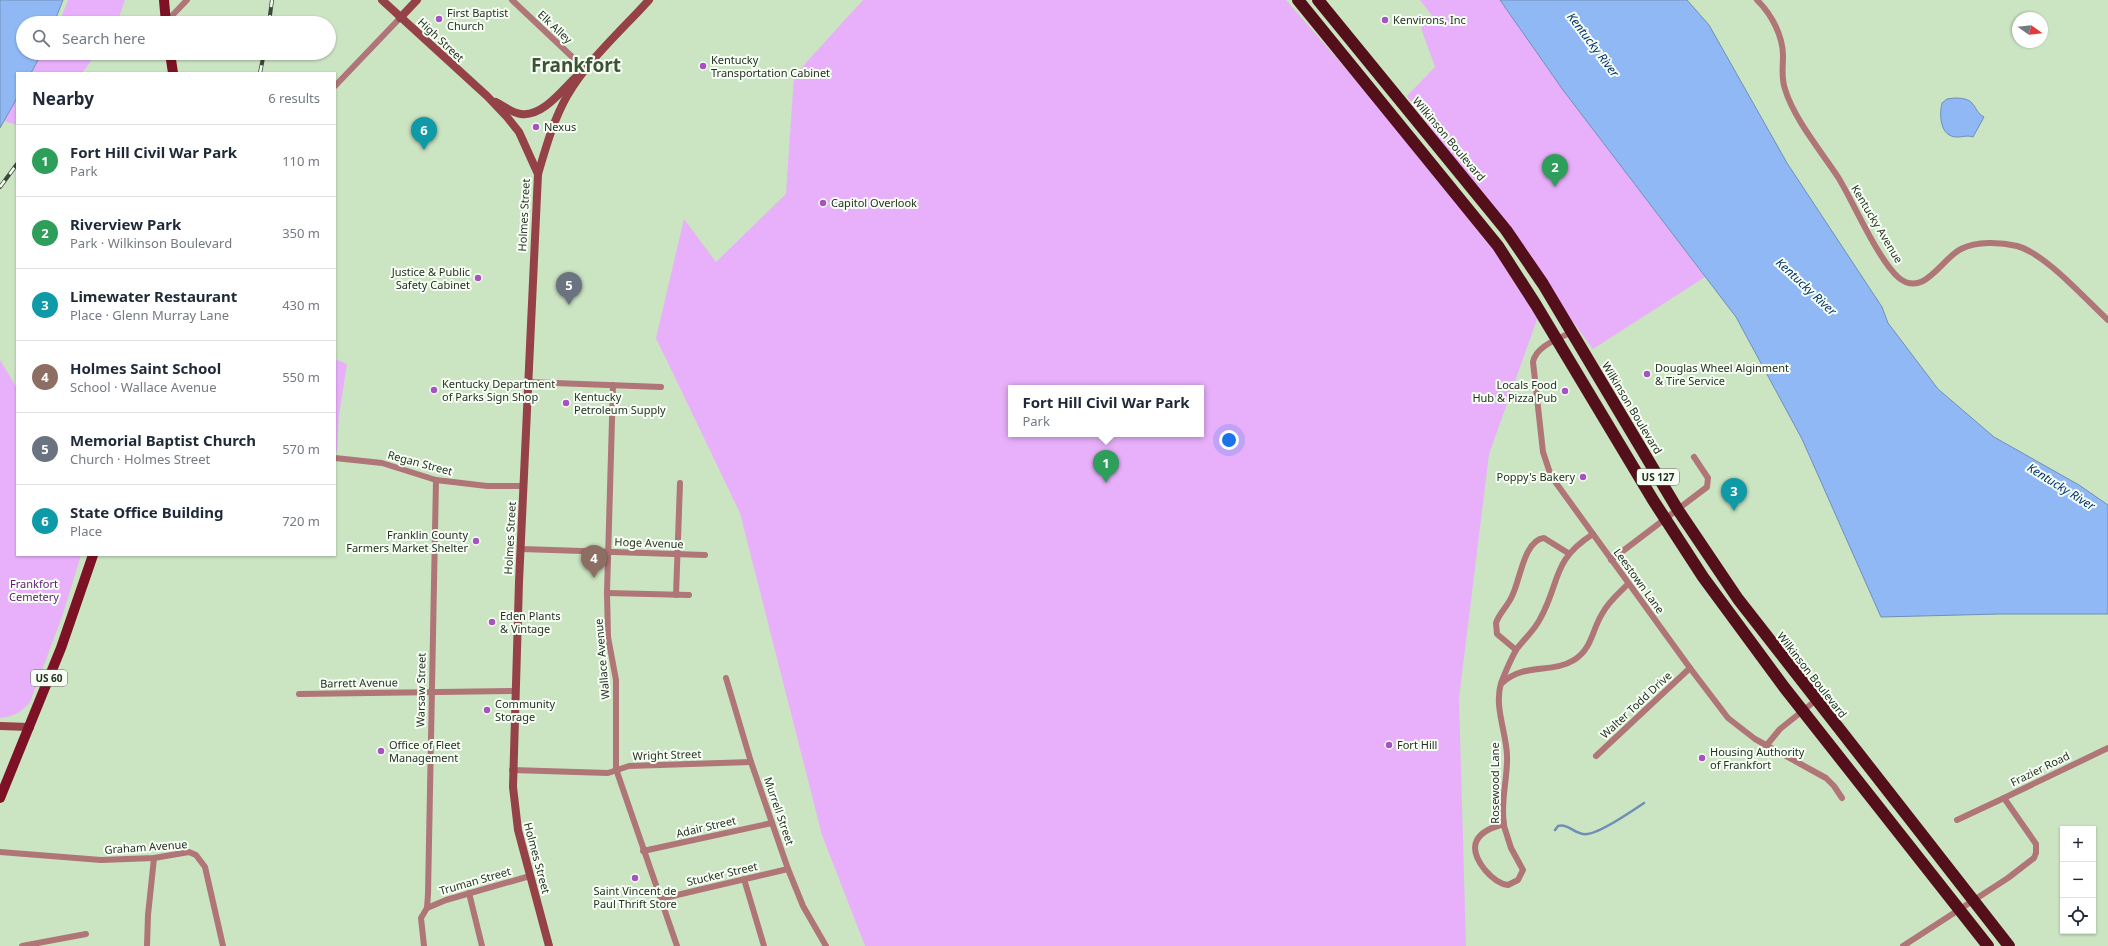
<!DOCTYPE html>
<html lang="en">
<head>
<meta charset="utf-8">
<style>
	:root { --surface:#fff; --page:#f6f6f7; --text:#1f2937; --muted:#747a83; --line:#e0e1e3; --accent:#2563eb }
	body { margin:0; font-family:"Noto Sans",sans-serif; background:var(--page); color:var(--text) }
	.controls { position:absolute; right:12px; bottom:12px; display:grid; overflow:hidden; border-radius:0px; box-shadow:0 1px 3px #0004 }
	.controls button { width:36px; height:36px; display:grid; place-items:center; padding:0; border:0; border-bottom:1px solid var(--line); background:var(--surface); color:var(--text); font:20px sans-serif }
	.compass { position:absolute; left:2012px; top:12px; width:36px; height:36px; border-radius:50%; background:var(--surface); box-shadow:0 1px 3px #0004; rotate:104deg }
	.you { position:absolute; left:1229px; top:440px; width:14px; height:14px; margin:-10px; border:3px solid #fff; border-radius:50%; background:#1a73e8; box-shadow:0 0 0 6px #1a73e833 }
	.badge { display:grid; place-items:center; width:26px; height:26px; border-radius:50%; background:var(--accent); color:#fff; font-size:13px; font-weight:700 }
	.pin { position:absolute; translate:-50% -33px; filter:drop-shadow(0 1px 2px #0008) }
	.pin::after { content:''; position:absolute; top:21px; width:14px; height:12px; background:inherit; clip-path:polygon(0 0,100% 0,50% 100%) }
	.popup { position:absolute; left:1008px; top:385px; width:196px; height:52px; box-sizing:border-box; display:grid; place-content:center; border-radius:0px; background:var(--surface); filter:drop-shadow(0 1px 3px #0005); font-size:13px; white-space:nowrap; color:var(--muted) }
	.popup b { font-size:15px; color:var(--text) }
	.popup::after { content:''; position:absolute; left:50%; top:100%; margin-left:-8px; border:8px solid transparent; border-top-color:var(--surface) }
	.list { margin:0; padding:0; list-style:none }
	h2 { display:flex; justify-content:space-between; align-items:center; height:52px; margin:0; padding:0 16px; font-size:17px }
	h2 small { font-size:13px; font-weight:400; color:var(--muted) }
	.list li { display:grid; grid-template-columns:26px 1fr auto; gap:12px; align-items:center; box-sizing:border-box; height:72px; padding:0 16px; border-top:1px solid var(--line) }
	.list b { display:block; font-size:15px; white-space:nowrap }
	.list p { margin:0; font-size:13px; white-space:nowrap; color:var(--muted) }
	.list em { font-size:13px; font-style:normal; color:var(--muted) }
	.icon { flex:none; width:22px; height:22px; fill:none; stroke:currentColor; stroke-width:2; stroke-linecap:round; stroke-linejoin:round }
	.map { position:relative; flex:none; width:2108px; height:946px; overflow:hidden }
	.search { position:absolute; background:var(--surface); box-shadow:0 1px 3px #0004; left:16px; top:16px; width:320px; height:44px; display:flex; align-items:center; gap:10px; box-sizing:border-box; padding:0 14px; border-radius:22px; color:var(--muted); font-size:15px }
	.panel { position:absolute; background:var(--surface); box-shadow:0 1px 3px #0004; left:16px; top:72px; width:320px; height:484px; border-radius:0px }
	.map>svg:first-child { display:block }
	.green { fill:#e8b0fa; fill-rule:evenodd }
	.water { fill:#8fb8f5; stroke:#708fb6 }
	.lines { fill:none; stroke-linecap:round; stroke-linejoin:round }
	.stream { stroke:#708fb6; stroke-width:2.5 }
	.street { stroke:#af7577; stroke-width:6 }
	.secondary { stroke:#944147; stroke-width:8 }
	.primary { stroke:#7d1226; stroke-width:10 }
	.highway { stroke:#530f1a; stroke-width:12 }
	.rail-casing { stroke:#3c4838; stroke-width:4 }
	.rail { stroke:#f7fff5; stroke-width:2.5; stroke-dasharray:8; stroke-linecap:butt }
	.poi-dot { fill:#a752c1; stroke:#f7fff5; stroke-width:1.5 }
	.labels { text-anchor:middle; stroke-width:4; stroke-linejoin:round; paint-order:stroke }
	.shield { fill:#f7fff5; stroke:#656e62; stroke-width:1 }
	.shield-label { font-size:10px; font-weight:bold; fill:#263023 }
	.poi-label { font-size:11px; fill:#263023; stroke:#f7fff5; text-anchor:start }
	.street-label { font-size:11px; fill:#263023; stroke:#f7fff5 }
	.park-label { font-size:11px; fill:#601874; stroke:#f7fff5 }
	.water-label { font-size:12px; font-style:italic; fill:#02326f; stroke:#f7fff5 }
	.town-label { font-size:19px; font-weight:bold; fill:#3e5336; stroke:#f7fff5 }
</style>
</head>
<body>
<div class="map">
<svg width="2108" height="946" viewBox="0 0 2108 946">
	<rect width="100%" height="100%" fill="#cbe4c2"/>
	<g class="green">
		<path d="M 68,0 L 125,0 L 117,23 L 59,23 Z"/>
		<path d="M 863,0 L 1286,0 L 1477,219 L 1540,311 L 1489,454 L 1459,698 L 1466,946 L 865,946 L 822,835 L 740,513 L 656,338 L 684,219 L 716,262 L 786,194 L 794,76 ZM 1011,388 L 1201,388 L 1201,434 L 1011,434 Z"/>
		<path d="M 1420,0 L 1500,0 L 1563,90 L 1705,277 L 1593,349 L 1407,96 L 1435,67 L 1421,28 L 1433,17 Z"/>
		<path d="M 43,53 L 97,53 L 82,73 L 31,73 Z"/>
		<path d="M 17,98 L 17,125 L 4,121 Z"/>
		<path d="M 335,359 L 347,364 L 339,415 L 337,452 L 335,452 Z"/>
		<path d="M 0,360 L 17,388 L 17,555 L 81,555 L 63,614 L 30,702 C 21,713 14,716 0,718 Z"/>
	</g>
	<g class="water">
		<path d="M 0,0 L 63,0 L 54,23 L 23,23 L 23,53 L 42,53 L 31,73 L 17,73 L 17,98 L 0,128 Z"/>
		<path d="M 1500,0 L 1687,0 L 1709,25 L 1787,163 L 1882,307 L 1888,323 L 1938,389 L 1994,437 L 2079,485 L 2108,505 L 2108,614 L 2000,614 L 1881,617 L 1802,439 L 1736,317 L 1563,90 Z"/>
		<path d="M 1955,98 C 1978,98 1971,109 1984,117 L 1973,137 C 1967,135 1963,137 1957,137 C 1940,137 1939,115 1942,103 L 1947,99 Z"/>
	</g>
	<g class="lines">
		<path class="stream" d="M 1555,830 L 1558,826 C 1569,823 1576,836 1587,834 C 1601,833 1632,811 1644,803"/>
		<g class="street">
			<path d="M 512,0 L 585,69"/>
			<path d="M 1757,0 C 1771,14 1783,35 1783,56 C 1783,67 1781,78 1785,89 C 1794,119 1821,151 1838,177 C 1854,203 1878,260 1899,278 C 1924,298 1941,259 1961,249 C 1977,241 2000,242 2017,246 C 2046,254 2085,299 2108,320"/>
			<path d="M 166,22 L 187,0"/>
			<path d="M 335,86 L 400,18"/>
			<path d="M 1572,332 C 1558,339 1536,346 1533,362 L 1543,452 L 1551,476 L 1690,668 L 1728,718 L 1755,739 L 1826,778 L 1834,786 L 1842,798"/>
			<path d="M 528,382 L 661,387"/>
			<path d="M 613,385 L 607,593 L 608,637 L 616,680 L 616,769 L 677,946"/>
			<path d="M 335,458 L 382,463 L 436,480 L 487,486 L 523,486"/>
			<path d="M 521,549 L 705,555"/>
			<path d="M 1611,560 L 1707,487 L 1708,478 L 1694,457"/>
			<path d="M 607,593 L 689,595"/>
			<path d="M 676,595 L 680,483"/>
			<path d="M 1516,650 L 1497,634 L 1496,623 C 1499,613 1508,606 1512,596 C 1520,581 1524,540 1544,538 L 1568,553"/>
			<path d="M 726,678 L 751,762 L 788,869 L 803,906 L 826,946"/>
			<path d="M 1502,683 C 1525,662 1552,674 1574,660 C 1592,649 1592,630 1602,614 C 1608,602 1619,593 1628,584"/>
			<path d="M 299,694 L 515,691"/>
			<path d="M 1766,746 L 1780,729 L 1815,701"/>
			<path d="M 1596,756 L 1690,668"/>
			<path d="M 512,770 L 608,773 L 629,766 L 751,762"/>
			<path d="M 1957,820 L 2004,798"/>
			<path d="M 1504,824 C 1477,831 1465,845 1485,870 C 1491,877 1499,884 1508,885 L 1518,880 L 1523,870 L 1511,848 L 1504,826 L 1504,824 C 1500,802 1508,778 1507,755 C 1506,731 1494,707 1501,683 C 1505,673 1511,659 1516,650 C 1524,639 1534,631 1540,619 C 1561,581 1551,561 1593,534"/>
			<path d="M 643,851 L 772,823"/>
			<path d="M 0,852 L 101,860 L 154,858 L 189,852 L 196,855 L 205,867 L 223,946"/>
			<path d="M 744,879 L 764,946"/>
			<path d="M 469,893 L 482,946"/>
			<path d="M 660,899 L 788,869"/>
			<path d="M 427,908 L 446,900 L 530,876"/>
			<path d="M 22,946 L 86,934"/>
			<path d="M 147,946 L 148,915 L 154,858"/>
			<path d="M 424,946 L 421,918 L 427,908 L 428,894 L 436,480"/>
			<path d="M 1903,946 L 2008,878 L 2034,858 L 2036,853 L 2036,844 L 2004,798 L 2108,748"/>
		</g>
		<g class="secondary">
			<path d="M 382,0 L 487,96 L 507,117 L 519,132 L 538,174"/>
			<path d="M 400,18 L 417,0"/>
			<path d="M 496,102 C 504,106 512,113 521,114 C 543,117 563,89 577,76"/>
			<path d="M 0,726 L 30,727"/>
			<path d="M 549,946 L 518,830 L 513,787 L 519,582 L 538,174 C 546,147 553,121 567,96 C 588,60 621,31 649,0"/>
		</g>
		<g class="primary">
			<path d="M 164,0 L 166,23"/>
			<path d="M 170,53 L 173,73"/>
			<path d="M 0,798 L 61,648 L 93,555"/>
		</g>
		<g class="highway">
			<path d="M 1298,0 L 1498,246 L 1536,305 L 1653,500 L 1703,577 L 1784,687 L 1988,946"/>
			<path d="M 1318,0 L 1506,230 L 1543,284 L 1678,510 L 1738,599 L 2009,946"/>
		</g>
		<g class="rail-casing">
			<g id="rail">
				<path d="M 269,23 L 272,0"/>
				<path d="M 260,73 L 264,53"/>
				<path d="M 0,187 L 17,164"/>
			</g>
		</g>
		<use href="#rail" class="rail"/>
	</g>
	<g class="poi-dot">
		<circle cx="439" cy="19" r="4"/>
		<circle cx="1385" cy="20" r="4"/>
		<circle cx="703" cy="66" r="4"/>
		<circle cx="536" cy="127" r="4"/>
		<circle cx="823" cy="203" r="4"/>
		<circle cx="478" cy="278" r="4"/>
		<circle cx="1647" cy="374" r="4"/>
		<circle cx="434" cy="390" r="4"/>
		<circle cx="1565" cy="391" r="4"/>
		<circle cx="566" cy="403" r="4"/>
		<circle cx="1583" cy="477" r="4"/>
		<circle cx="476" cy="541" r="4"/>
		<circle cx="492" cy="622" r="4"/>
		<circle cx="487" cy="710" r="4"/>
		<circle cx="1389" cy="745" r="4"/>
		<circle cx="381" cy="751" r="4"/>
		<circle cx="1702" cy="758" r="4"/>
		<circle cx="635" cy="878" r="4"/>
	</g>
	<g class="labels">
		<g class="shield">
			<rect x="1637" y="469" width="42" height="16" rx="3"/>
			<rect x="31" y="670" width="36" height="16" rx="3"/>
		</g>
		<g class="shield-label">
			<text x="1658" y="481">US 127</text>
			<text x="49" y="682">US 60</text>
		</g>
		<g class="poi-label">
			<text x="447" y="17">First Baptist<tspan x="447" dy="13">Church</tspan></text>
			<text x="1393" y="24">Kenvirons, Inc</text>
			<text x="711" y="64">Kentucky<tspan x="711" dy="13">Transportation Cabinet</tspan></text>
			<text x="544" y="131">Nexus</text>
			<text x="831" y="207">Capitol Overlook</text>
			<text x="470" y="276" text-anchor="end">Justice &amp; Public<tspan x="470" dy="13">Safety Cabinet</tspan></text>
			<text x="1655" y="372">Douglas Wheel Alginment<tspan x="1655" dy="13">&amp; Tire Service</tspan></text>
			<text x="442" y="388">Kentucky Department<tspan x="442" dy="13">of Parks Sign Shop</tspan></text>
			<text x="1557" y="389" text-anchor="end">Locals Food<tspan x="1557" dy="13">Hub &amp; Pizza Pub</tspan></text>
			<text x="574" y="401">Kentucky<tspan x="574" dy="13">Petroleum Supply</tspan></text>
			<text x="1575" y="481" text-anchor="end">Poppy's Bakery</text>
			<text x="468" y="539" text-anchor="end">Franklin County<tspan x="468" dy="13">Farmers Market Shelter</tspan></text>
			<text x="500" y="620">Eden Plants<tspan x="500" dy="13">&amp; Vintage</tspan></text>
			<text x="495" y="708">Community<tspan x="495" dy="13">Storage</tspan></text>
			<text x="389" y="749">Office of Fleet<tspan x="389" dy="13">Management</tspan></text>
			<text x="1397" y="749">Fort Hill</text>
			<text x="1710" y="756">Housing Authority<tspan x="1710" dy="13">of Frankfort</tspan></text>
			<text x="635" y="895" text-anchor="middle">Saint Vincent de<tspan x="635" dy="13">Paul Thrift Store</tspan></text>
		</g>
		<g class="street-label">
			<text transform="translate(555 27) rotate(43)" y="4">Elk Alley</text>
			<text transform="translate(441 40) rotate(43)" y="4">High Street</text>
			<text transform="translate(1449 139) rotate(50)" y="4">Wilkinson Boulevard</text>
			<text transform="translate(524 215) rotate(-87)" y="4">Holmes Street</text>
			<text transform="translate(1877 224) rotate(59)" y="4">Kentucky Avenue</text>
			<text transform="translate(1632 408) rotate(59)" y="4">Wilkinson Boulevard</text>
			<text transform="translate(420 463) rotate(15)" y="4">Regan Street</text>
			<text transform="translate(510 538) rotate(-87)" y="4">Holmes Street</text>
			<text transform="translate(649 543) rotate(2)" y="4">Hoge Avenue</text>
			<text transform="translate(1639 581) rotate(54)" y="4">Leestown Lane</text>
			<text transform="translate(602 659) rotate(-95)" y="4">Wallace Avenue</text>
			<text transform="translate(1812 675) rotate(52)" y="4">Wilkinson Boulevard</text>
			<text transform="translate(359 683) rotate(-1)" y="4">Barrett Avenue</text>
			<text transform="translate(421 690) rotate(-89)" y="4">Warsaw Street</text>
			<text transform="translate(1636 705) rotate(-43)" y="4">Walter Todd Drive</text>
			<text transform="translate(667 755) rotate(-2)" y="4">Wright Street</text>
			<text transform="translate(2040 769) rotate(-26)" y="4">Frazier Road</text>
			<text transform="translate(1495 783) rotate(-90)" y="4">Rosewood Lane</text>
			<text transform="translate(779 811) rotate(71)" y="4">Murrell Street</text>
			<text transform="translate(706 827) rotate(-13)" y="4">Adair Street</text>
			<text transform="translate(146 847) rotate(-4)" y="4">Graham Avenue</text>
			<text transform="translate(537 858) rotate(75)" y="4">Holmes Street</text>
			<text transform="translate(722 874) rotate(-13)" y="4">Stucker Street</text>
			<text transform="translate(475 881) rotate(-16)" y="4">Truman Street</text>
		</g>
		<g class="park-label">
			<text x="34" y="588">Frankfort<tspan x="34" dy="13">Cemetery</tspan></text>
		</g>
		<g class="water-label">
			<text transform="translate(1593 45) rotate(53)" y="4">Kentucky River</text>
			<text transform="translate(1806 287) rotate(43)" y="4">Kentucky River</text>
			<text transform="translate(2061 487) rotate(32)" y="4">Kentucky River</text>
		</g>
		<g class="town-label">
			<text x="576" y="72">Frankfort</text>
		</g>
	</g>
</svg>
<div class="controls">
<button>+</button>
<button>−</button>
<button><svg class="icon" aria-label="locate" viewBox="0 0 24 24"><circle cx="12" cy="12" r="6"/><path d="M12 2v4M12 18v4M2 12h4M18 12h4"/></svg></button>
</div>
<svg class="compass" viewBox="-18 -18 36 36"><path d="M0-13l5 13h-10z" fill="#e53935"/><path d="M0 13l5-13h-10z" fill="#747a83"/></svg>
<div class="you"></div>
<div class="pin badge" style="left:1106px;top:483px;background:#2e9e5b">1</div>
<div class="popup"><b>Fort Hill Civil War Park</b>Park</div>
<div class="pin badge" style="left:1555px;top:187px;background:#2e9e5b">2</div>
<div class="pin badge" style="left:1734px;top:511px;background:#0f9aa8">3</div>
<div class="pin badge" style="left:594px;top:578px;background:#8d6e63">4</div>
<div class="pin badge" style="left:569px;top:305px;background:#6b7280">5</div>
<div class="pin badge" style="left:424px;top:150px;background:#0f9aa8">6</div>
<div class="search"><svg class="icon" aria-label="search" viewBox="0 0 24 24"><circle cx="10" cy="10" r="6"/><path d="M15 15l6 6"/></svg>Search here</div>
<section class="panel">
<h2>Nearby<small>6 results</small></h2>
<ul class="list">
<li><span class="badge" style="background:#2e9e5b">1</span><div><b>Fort Hill Civil War Park</b><p>Park</p></div><em>110 m</em></li>
<li><span class="badge" style="background:#2e9e5b">2</span><div><b>Riverview Park</b><p>Park · Wilkinson Boulevard</p></div><em>350 m</em></li>
<li><span class="badge" style="background:#0f9aa8">3</span><div><b>Limewater Restaurant</b><p>Place · Glenn Murray Lane</p></div><em>430 m</em></li>
<li><span class="badge" style="background:#8d6e63">4</span><div><b>Holmes Saint School</b><p>School · Wallace Avenue</p></div><em>550 m</em></li>
<li><span class="badge" style="background:#6b7280">5</span><div><b>Memorial Baptist Church</b><p>Church · Holmes Street</p></div><em>570 m</em></li>
<li><span class="badge" style="background:#0f9aa8">6</span><div><b>State Office Building</b><p>Place</p></div><em>720 m</em></li>
</ul>
</section>
</div>
</body>
</html>
